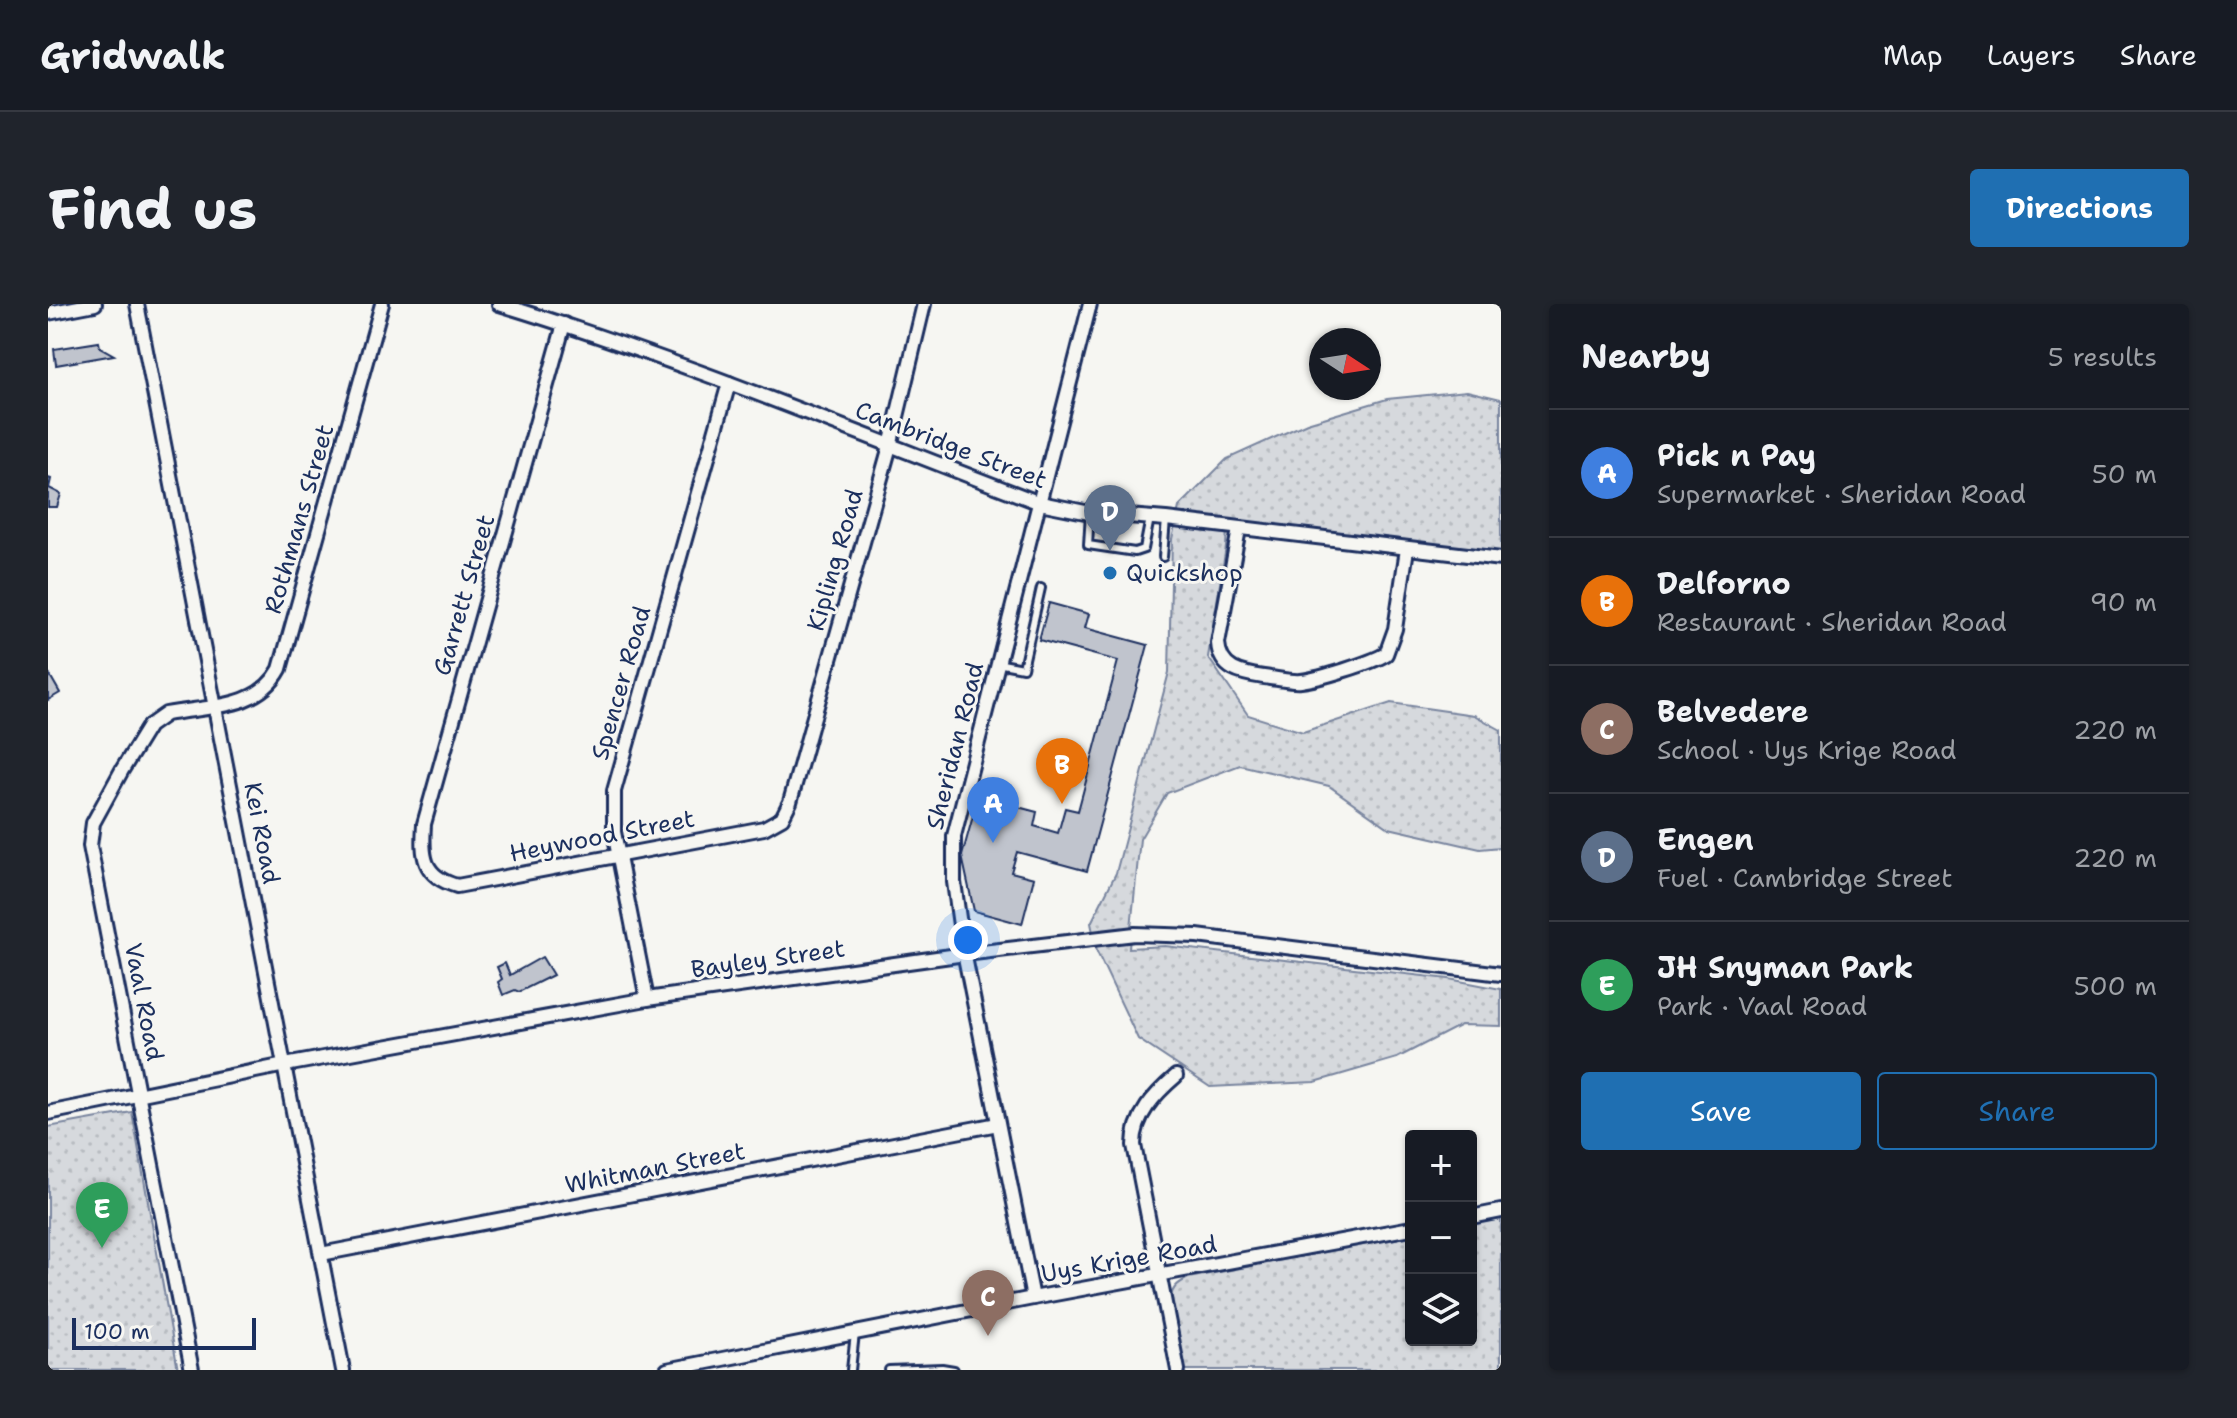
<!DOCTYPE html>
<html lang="en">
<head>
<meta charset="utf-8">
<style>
	:root { --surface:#171b24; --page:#20242c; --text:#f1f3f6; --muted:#9ea1a6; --line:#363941; --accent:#1f6fb2 }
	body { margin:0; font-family:"Shantell Sans",sans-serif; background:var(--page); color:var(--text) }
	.controls { position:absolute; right:24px; bottom:24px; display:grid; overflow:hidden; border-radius:8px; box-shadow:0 2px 6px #0004 }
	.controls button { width:72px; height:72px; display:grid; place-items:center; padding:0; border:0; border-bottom:2px solid var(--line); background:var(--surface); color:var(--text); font:40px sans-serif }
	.compass { position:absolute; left:1261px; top:24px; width:72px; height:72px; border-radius:50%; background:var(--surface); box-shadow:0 2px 6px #0004; rotate:102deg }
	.scale { position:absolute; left:24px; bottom:20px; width:184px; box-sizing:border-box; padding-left:8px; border:4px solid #1b2f5e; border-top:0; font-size:22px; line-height:28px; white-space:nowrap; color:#1b2f5e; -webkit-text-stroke:6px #f6f6f2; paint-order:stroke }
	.you { position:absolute; left:920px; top:636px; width:28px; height:28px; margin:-20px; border:6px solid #fff; border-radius:50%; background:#1a73e8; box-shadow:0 0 0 12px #1a73e833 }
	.badge { display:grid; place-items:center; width:52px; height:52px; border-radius:50%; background:var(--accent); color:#fff; font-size:26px; font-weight:700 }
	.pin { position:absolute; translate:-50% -66px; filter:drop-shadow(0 2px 4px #0008) }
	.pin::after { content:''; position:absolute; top:42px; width:28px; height:24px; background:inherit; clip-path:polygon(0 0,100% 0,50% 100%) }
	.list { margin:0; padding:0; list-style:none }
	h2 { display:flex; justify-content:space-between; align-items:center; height:104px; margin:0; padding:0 32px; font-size:34px }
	h2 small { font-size:26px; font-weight:400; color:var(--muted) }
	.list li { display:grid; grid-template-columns:52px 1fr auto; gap:24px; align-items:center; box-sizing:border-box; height:128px; padding:0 32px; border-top:2px solid var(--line) }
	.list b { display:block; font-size:30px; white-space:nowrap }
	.list p { margin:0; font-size:26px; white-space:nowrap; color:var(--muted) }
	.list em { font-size:26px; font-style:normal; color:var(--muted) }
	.actions { display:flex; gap:16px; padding:24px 32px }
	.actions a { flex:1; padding:18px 0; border:2px solid var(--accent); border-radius:8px; text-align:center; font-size:28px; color:var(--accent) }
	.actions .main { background:var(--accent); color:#fff }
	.icon { flex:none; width:44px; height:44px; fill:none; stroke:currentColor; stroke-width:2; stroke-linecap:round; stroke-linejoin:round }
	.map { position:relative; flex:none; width:1453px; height:1066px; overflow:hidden; border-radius:8px }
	header { display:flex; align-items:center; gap:48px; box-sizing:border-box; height:112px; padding:0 40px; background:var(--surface); border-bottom:2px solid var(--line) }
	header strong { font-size:38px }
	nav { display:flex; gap:44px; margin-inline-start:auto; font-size:28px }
	.intro { display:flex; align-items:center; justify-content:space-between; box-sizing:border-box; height:192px; padding:0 48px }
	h1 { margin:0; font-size:56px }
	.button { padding:20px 36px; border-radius:8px; background:var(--accent); color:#fff; font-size:28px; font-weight:700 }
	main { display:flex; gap:48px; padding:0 48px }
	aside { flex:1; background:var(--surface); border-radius:8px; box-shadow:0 2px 6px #0004 }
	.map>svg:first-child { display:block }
	.park { fill:url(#park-dots); stroke:#78849e; stroke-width:2 }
	.building { fill:#c0c4cd; stroke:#1b2f5e; stroke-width:2 }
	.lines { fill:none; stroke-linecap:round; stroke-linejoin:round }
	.lane-casing { stroke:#1b2f5e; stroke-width:12 }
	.street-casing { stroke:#1b2f5e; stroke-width:18 }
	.lane { stroke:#f6f6f2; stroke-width:6 }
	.street { stroke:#f6f6f2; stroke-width:12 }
	.poi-dot { fill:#1f6fb2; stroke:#f6f6f2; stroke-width:3 }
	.labels { text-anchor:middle; stroke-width:6; stroke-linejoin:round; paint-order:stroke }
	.street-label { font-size:24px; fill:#1b2f5e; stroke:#f6f6f2 }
	.poi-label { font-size:24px; fill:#1b2f5e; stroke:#f6f6f2; text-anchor:start }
</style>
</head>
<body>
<header>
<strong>Gridwalk</strong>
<nav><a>Map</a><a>Layers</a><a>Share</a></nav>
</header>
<div class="intro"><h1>Find us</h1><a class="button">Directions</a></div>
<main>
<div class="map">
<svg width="1453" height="1066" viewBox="0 0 1453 1066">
	<defs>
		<pattern id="park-dots" width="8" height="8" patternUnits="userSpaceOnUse" patternTransform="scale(2)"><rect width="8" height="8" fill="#d6d9dd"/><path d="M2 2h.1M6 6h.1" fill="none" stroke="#b7bbc0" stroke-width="1.8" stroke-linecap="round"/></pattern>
	</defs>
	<rect width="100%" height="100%" fill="#f6f6f2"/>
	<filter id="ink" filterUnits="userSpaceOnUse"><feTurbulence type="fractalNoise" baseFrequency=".0125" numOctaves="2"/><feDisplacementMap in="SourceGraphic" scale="16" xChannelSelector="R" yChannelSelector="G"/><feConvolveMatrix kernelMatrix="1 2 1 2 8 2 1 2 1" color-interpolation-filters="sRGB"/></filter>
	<g filter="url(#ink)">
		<g class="park">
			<path d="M 1419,87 L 1453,95 L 1453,253 L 1179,224 L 1178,243 L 1160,353 L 1200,411 L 1255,428 L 1343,399 L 1426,411 L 1453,426 L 1453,543 L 1432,545 L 1341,524 L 1281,482 L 1192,461 L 1119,489 L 1092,535 L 1081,644 L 1117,642 L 1401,675 L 1453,685 L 1453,722 L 1413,721 L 1349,754 L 1267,778 L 1162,783 L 1090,735 L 1049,648 L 1043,619 L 1068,569 L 1121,368 L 1124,235 L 1131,203 L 1179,155 L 1259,119 L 1339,95 Z"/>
			<path d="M 84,808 L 130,1066 L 0,1066 L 0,823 Z"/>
			<path d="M 1453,915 L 1453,1066 L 1134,1066 L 1122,995 C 1125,983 1129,980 1140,974 L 1363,932 L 1363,1036 L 1423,1036 L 1423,920 Z"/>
		</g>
		<g class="building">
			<path d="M 51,38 L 52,43 L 66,51 L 8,61 L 6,45 Z"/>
			<path d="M 0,174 L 3,175 L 1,184 L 13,190 L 9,203 L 0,203 Z"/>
			<path d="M 1001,299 L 1041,310 L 1037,324 L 1100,341 L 1039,567 L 969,548 L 963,568 L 986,574 L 974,620 L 926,607 L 914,552 L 931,490 L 936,492 L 939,480 L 955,484 L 951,498 L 989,508 L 986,522 L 1010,529 L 1017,504 L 1030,507 L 1070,357 L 991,336 Z"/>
			<path d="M 0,368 L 12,389 L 0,396 Z"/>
			<path d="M 494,653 L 505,671 L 471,688 L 467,686 L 455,691 L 450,678 L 454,675 L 449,663 L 457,659 L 462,671 Z"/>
		</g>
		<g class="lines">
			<g class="lane-casing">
				<g id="lane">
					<path d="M 1042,209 L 1040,241 L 1087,248 L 1096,245 L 1102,214"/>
					<path d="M 1115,253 L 1118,215"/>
					<path d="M 949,359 L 975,364 L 993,284"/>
					<path d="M 803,1066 L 807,1029"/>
					<path d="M 841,1066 L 894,1064 L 906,1066"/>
				</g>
			</g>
			<g class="street-casing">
				<g id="street">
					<path d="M 89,0 L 295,1066"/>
					<path d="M 451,0 C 635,56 813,131 992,199 L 1042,209 L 1118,215 L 1453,255"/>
					<path d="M 0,9 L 47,0"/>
					<path d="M 516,20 L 376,520 C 374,552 374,572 409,582 L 716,524 L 734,514 L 742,498 L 842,142 L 876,0"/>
					<path d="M 1191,225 L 1170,339 C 1172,369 1198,370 1222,374 C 1232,375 1243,378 1253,377 C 1271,375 1323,359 1338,350 L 1347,325 L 1359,245"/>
					<path d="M 599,695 L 566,528 L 566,487 L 681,79"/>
					<path d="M 1128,772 C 1107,790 1086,812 1086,841 L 1130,1066"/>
					<path d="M 0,809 L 237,761 L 599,695 L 917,650 L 1087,630 L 1149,632 L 1453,670"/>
					<path d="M 1423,913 L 1453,907"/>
					<path d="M 273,950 L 950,820"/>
					<path d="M 985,994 L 915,643 L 906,578 L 906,532 L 1042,0"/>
					<path d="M 144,1066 L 42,542 L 45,519 L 74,466 L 101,422 L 118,410 C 159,402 210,406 232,365 L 334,0"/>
					<path d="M 619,1066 L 985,994 L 1363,924"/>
				</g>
			</g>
			<use href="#lane" class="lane"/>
			<use href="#street" class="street"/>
		</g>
	</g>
	<circle class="poi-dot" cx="1062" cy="269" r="8"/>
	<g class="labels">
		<g class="street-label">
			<text transform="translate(903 141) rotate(21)" y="8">Cambridge Street</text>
			<text transform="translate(251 215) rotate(-74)" y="8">Rothmans Street</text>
			<text transform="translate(787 256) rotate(-74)" y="8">Kipling Road</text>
			<text transform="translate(416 291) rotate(-74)" y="8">Garrett Street</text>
			<text transform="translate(573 379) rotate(-74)" y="8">Spencer Road</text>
			<text transform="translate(907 442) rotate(-76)" y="8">Sheridan Road</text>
			<text transform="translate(214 529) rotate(79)" y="8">Kei Road</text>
			<text transform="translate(554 532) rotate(-11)" y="8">Heywood Street</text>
			<text transform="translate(720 655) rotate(-8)" y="8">Bayley Street</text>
			<text transform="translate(96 698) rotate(79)" y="8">Vaal Road</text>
			<text transform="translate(607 864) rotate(-11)" y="8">Whitman Street</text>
			<text transform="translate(1081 955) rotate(-10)" y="8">Uys Krige Road</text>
		</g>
		<g class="poi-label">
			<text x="1078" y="277">Quickshop</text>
		</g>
	</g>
</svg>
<div class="controls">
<button>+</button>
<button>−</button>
<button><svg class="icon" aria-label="layers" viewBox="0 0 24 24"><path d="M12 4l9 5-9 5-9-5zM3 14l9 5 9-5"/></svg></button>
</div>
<svg class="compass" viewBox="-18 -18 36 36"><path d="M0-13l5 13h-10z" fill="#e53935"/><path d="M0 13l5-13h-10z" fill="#9ea1a6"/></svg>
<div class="scale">100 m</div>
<div class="you"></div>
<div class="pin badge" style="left:945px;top:539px;background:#3f7fe0">A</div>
<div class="pin badge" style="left:1014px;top:500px;background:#e8710a">B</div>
<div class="pin badge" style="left:940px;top:1032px;background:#8d6e63">C</div>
<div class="pin badge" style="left:1062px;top:247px;background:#5c6f8a">D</div>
<div class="pin badge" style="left:54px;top:944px;background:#2e9e5b">E</div>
</div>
<aside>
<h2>Nearby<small>5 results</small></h2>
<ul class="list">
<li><span class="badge" style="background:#3f7fe0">A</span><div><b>Pick n Pay</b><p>Supermarket · Sheridan Road</p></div><em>50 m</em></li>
<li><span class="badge" style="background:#e8710a">B</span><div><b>Delforno</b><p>Restaurant · Sheridan Road</p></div><em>90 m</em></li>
<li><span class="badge" style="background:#8d6e63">C</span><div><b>Belvedere</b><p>School · Uys Krige Road</p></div><em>220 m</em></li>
<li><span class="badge" style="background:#5c6f8a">D</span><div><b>Engen</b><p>Fuel · Cambridge Street</p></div><em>220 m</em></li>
<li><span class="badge" style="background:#2e9e5b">E</span><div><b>JH Snyman Park</b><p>Park · Vaal Road</p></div><em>500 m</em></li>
</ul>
<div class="actions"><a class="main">Save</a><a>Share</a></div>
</aside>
</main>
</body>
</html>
